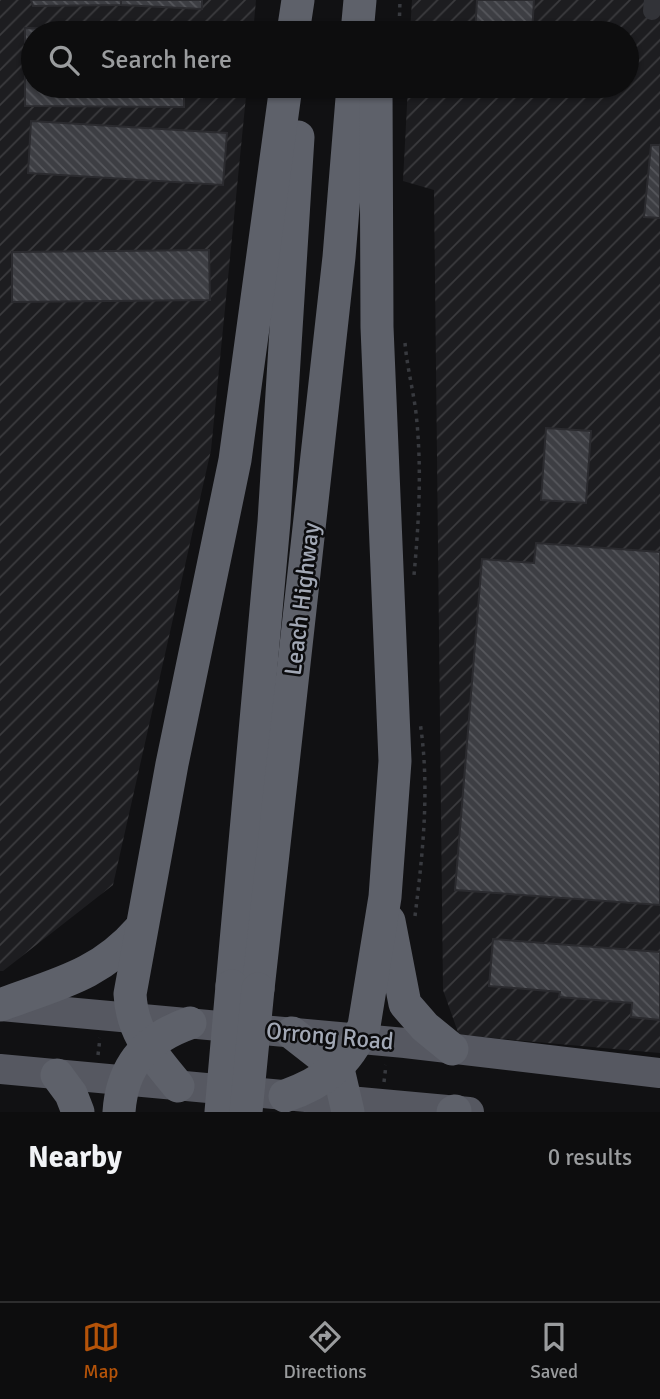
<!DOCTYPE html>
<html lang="en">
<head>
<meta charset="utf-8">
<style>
	:root { --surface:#0d0d0e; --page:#161617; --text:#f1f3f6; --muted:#9a9c9e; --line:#2d2d2e; --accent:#b45309 }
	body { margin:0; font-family:Signika,sans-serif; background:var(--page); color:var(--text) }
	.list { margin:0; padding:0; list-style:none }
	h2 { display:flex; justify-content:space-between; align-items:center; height:91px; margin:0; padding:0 28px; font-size:30px }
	h2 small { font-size:23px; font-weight:400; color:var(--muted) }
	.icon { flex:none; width:38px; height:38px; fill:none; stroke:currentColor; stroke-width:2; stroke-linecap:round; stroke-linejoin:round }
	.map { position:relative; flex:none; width:660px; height:1112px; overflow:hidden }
	.search { position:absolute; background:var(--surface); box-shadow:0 2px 5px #0004; left:21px; right:21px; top:21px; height:77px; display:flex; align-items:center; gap:18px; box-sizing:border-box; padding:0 24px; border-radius:38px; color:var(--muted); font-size:26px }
	.sheet { height:189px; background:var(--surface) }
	nav { display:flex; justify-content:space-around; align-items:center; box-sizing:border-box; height:98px; border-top:2px solid var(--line); background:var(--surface); font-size:19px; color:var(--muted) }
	nav a { display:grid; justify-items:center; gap:4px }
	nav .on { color:var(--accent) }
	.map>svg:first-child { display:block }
	.industrial { fill:url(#industrial-furrows) }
	.building { fill:url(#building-back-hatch); stroke:#2b2b2f; stroke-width:2 }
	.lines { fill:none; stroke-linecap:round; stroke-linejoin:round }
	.path { stroke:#383a3f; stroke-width:3.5; stroke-dasharray:3.5 5; stroke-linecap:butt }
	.minor { stroke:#323338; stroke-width:18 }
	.trunk { stroke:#565861; stroke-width:30 }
	.motorway { stroke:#5e616a; stroke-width:33 }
	.motorway-bridge { stroke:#5e616a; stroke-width:33 }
	.labels { text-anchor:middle; stroke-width:5; stroke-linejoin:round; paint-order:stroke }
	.street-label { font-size:24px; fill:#a2a8b5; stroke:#0c0c0e }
</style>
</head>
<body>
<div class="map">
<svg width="660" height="1112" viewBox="0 0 660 1112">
	<defs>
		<pattern id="industrial-furrows" width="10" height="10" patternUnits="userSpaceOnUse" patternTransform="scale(1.75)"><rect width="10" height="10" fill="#1d1d20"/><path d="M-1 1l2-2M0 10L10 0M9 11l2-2" fill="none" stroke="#3b3b3e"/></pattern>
		<pattern id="building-back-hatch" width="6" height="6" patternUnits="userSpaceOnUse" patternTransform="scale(1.75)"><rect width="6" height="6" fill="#3d3e43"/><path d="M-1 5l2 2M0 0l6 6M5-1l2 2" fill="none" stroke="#56575c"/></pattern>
	</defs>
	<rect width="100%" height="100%" fill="#111113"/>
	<g class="industrial">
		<path d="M 0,0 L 256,0 L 253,33 L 33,33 L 33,86 L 247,86 L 211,450 L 113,885 L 3,971 L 0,971 Z"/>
		<path d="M 412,0 L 660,0 L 660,1053 L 459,1035 L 443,990 L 434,190 L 403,181 L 408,86 L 627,86 L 627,33 L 410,33 Z"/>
	</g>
	<g class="building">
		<path d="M 31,0 L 121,0 L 121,5 L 33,6 Z"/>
		<path d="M 121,0 L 202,0 L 202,9 L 121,5 Z"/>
		<path d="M 477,0 L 534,0 L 532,33 L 475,33 Z"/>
		<path d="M 25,28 L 184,30 L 184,33 L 33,33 L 33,86 L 184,86 L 184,107 L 25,106 Z"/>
		<path d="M 31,121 L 227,133 L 223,185 L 28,173 Z"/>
		<path d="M 651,145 L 660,145 L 660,218 L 644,217 Z"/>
		<path d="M 209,250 L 210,300 L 12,302 L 12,252 Z"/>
		<path d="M 546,428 L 591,431 L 586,503 L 541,500 Z"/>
		<path d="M 536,543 L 660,552 L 660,905 L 455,890 L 482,559 L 534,563 Z"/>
		<path d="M 493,939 L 660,952 L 660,1020 L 631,1017 L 632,1003 L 559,997 L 560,992 L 489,986 Z"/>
	</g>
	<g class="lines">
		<g class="path">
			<path d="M 399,33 L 400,0"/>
			<path d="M 405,343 C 407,367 413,389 416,413 C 422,467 419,521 414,575"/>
			<path d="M 415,916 C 423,852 430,787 420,722"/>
			<path d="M 98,1055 L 100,1038"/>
			<path d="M 384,1082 L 386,1065"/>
		</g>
		<path class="minor" d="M 652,11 L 653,0"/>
		<g class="trunk">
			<path d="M 0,1006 L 405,1043 L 660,1073"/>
			<path d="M 0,1069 L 469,1112"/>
		</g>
		<g class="motorway">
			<path d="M 293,33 L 298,0"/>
			<path d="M 357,33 L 360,0"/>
			<path d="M 389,921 L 405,1004 L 425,1027 L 452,1049"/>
			<path d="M 232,986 L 274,522 L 298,137"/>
			<path d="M 258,989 L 339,257 L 353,86"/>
			<path d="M 0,1005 C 56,984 99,976 140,929"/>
			<path d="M 292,1033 L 338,1069 L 348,1112"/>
			<path d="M 57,1075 L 71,1094 L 78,1112"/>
			<path d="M 178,1086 C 153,1055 132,1034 130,994 L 172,764 L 235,460 L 286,86"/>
			<path d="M 285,1096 C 323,1083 348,1064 364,1026 L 385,897 L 395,761 L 377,327 L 376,86"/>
			<path d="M 119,1112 C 122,1065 147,1038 190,1023"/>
			<path d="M 453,1112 L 455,1111"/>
		</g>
		<g class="motorway-bridge">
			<path d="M 221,1112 L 232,986"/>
			<path d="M 246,1112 L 258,989"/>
		</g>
	</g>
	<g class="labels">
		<g class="street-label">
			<text transform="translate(302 599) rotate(-83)" y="8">Leach Highway</text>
			<text transform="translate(330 1036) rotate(5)" y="8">Orrong Road</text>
		</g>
	</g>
</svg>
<div class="search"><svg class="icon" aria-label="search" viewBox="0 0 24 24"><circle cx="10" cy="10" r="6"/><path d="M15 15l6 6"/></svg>Search here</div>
</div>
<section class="sheet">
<h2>Nearby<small>0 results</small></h2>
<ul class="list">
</ul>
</section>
<nav>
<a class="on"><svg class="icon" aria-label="map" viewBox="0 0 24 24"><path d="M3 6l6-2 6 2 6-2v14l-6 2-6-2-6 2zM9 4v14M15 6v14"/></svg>Map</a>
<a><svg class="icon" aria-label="directions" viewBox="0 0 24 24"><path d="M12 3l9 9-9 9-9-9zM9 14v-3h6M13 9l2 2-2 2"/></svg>Directions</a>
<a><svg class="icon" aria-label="saved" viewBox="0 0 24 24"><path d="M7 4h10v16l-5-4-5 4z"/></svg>Saved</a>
</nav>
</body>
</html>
